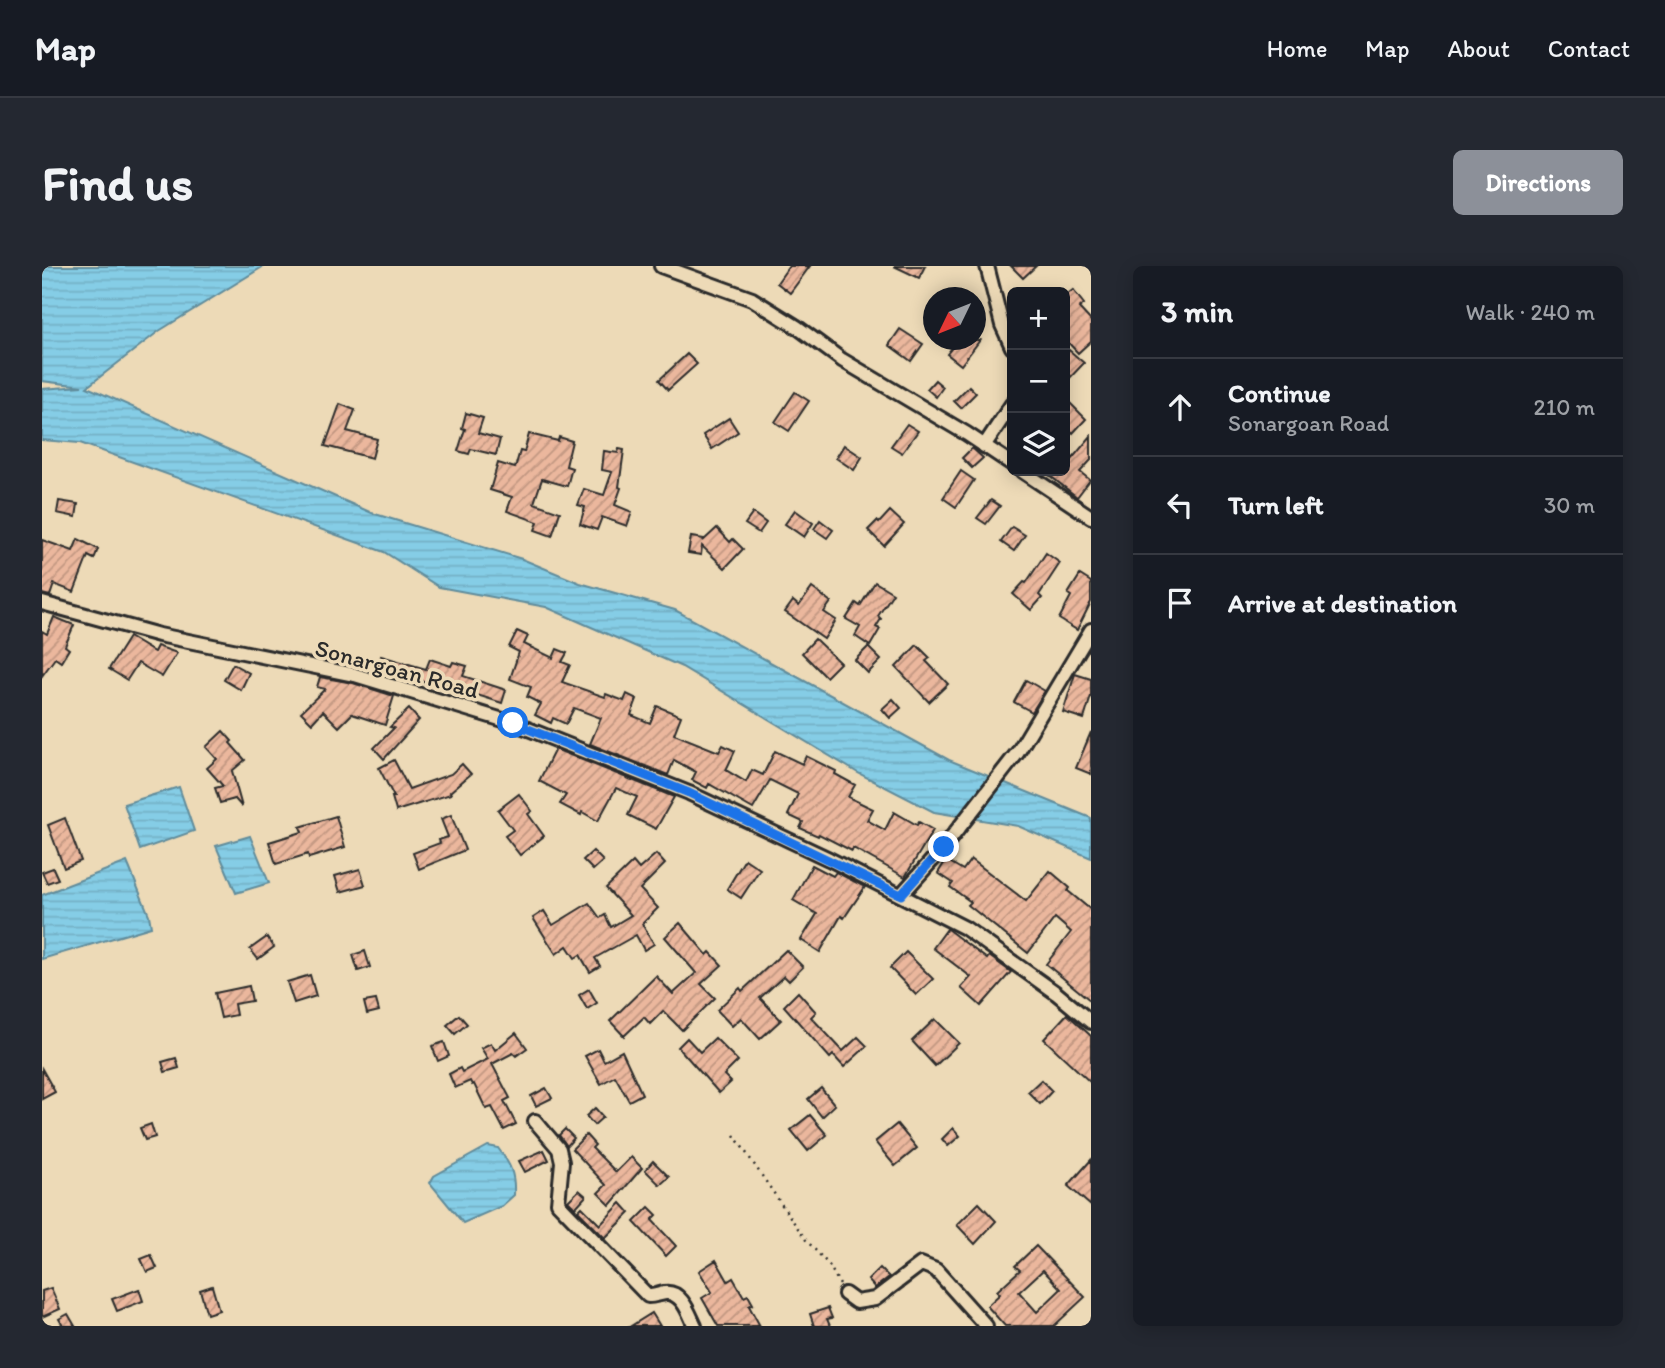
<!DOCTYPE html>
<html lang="en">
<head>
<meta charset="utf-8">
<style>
	:root { --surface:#171b24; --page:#242831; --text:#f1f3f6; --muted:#9ea1a6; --line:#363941; --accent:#8c9099 }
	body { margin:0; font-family:Itim,sans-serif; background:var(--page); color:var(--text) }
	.controls { position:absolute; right:21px; top:21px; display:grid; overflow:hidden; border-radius:10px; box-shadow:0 4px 18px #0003 }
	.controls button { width:63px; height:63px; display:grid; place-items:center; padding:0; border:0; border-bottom:2px solid var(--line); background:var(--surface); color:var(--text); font:35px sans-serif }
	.compass { position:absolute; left:881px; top:21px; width:63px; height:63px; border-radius:50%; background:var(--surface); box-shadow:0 4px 18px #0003; rotate:227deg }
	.stop { position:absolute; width:21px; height:21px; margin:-16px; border:5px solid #1a73e8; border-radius:50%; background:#fff }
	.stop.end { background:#1a73e8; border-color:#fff; box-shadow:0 2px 7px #0008 }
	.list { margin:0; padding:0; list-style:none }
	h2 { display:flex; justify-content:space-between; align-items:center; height:91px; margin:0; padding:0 28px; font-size:30px }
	h2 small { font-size:23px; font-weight:400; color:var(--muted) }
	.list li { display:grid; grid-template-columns:46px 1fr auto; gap:21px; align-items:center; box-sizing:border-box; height:98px; padding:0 28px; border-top:2px solid var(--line) }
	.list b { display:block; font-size:26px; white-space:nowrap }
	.list p { margin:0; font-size:23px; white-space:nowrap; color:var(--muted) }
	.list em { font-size:23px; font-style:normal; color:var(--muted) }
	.icon { flex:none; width:38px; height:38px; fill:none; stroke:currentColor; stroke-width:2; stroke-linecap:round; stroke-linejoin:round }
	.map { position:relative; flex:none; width:1049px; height:1060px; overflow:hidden; border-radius:10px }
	header { display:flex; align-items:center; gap:42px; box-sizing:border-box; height:98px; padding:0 35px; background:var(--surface); border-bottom:2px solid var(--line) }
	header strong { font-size:33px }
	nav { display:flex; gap:38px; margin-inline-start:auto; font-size:24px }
	.intro { display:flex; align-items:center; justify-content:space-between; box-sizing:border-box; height:168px; padding:0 42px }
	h1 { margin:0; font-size:49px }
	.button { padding:18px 32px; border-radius:10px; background:var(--accent); color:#fff; font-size:24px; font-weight:700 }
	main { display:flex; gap:42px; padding:0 42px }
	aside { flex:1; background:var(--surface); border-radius:10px; box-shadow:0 4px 18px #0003 }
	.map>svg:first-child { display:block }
	.water { fill:url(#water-rules); stroke:#618c9b; stroke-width:2 }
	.building { fill:url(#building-hatch); stroke:#2b2b2b; stroke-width:2; fill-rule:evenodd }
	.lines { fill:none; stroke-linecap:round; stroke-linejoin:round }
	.street-casing { stroke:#2b2b2b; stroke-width:18 }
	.path { stroke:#2b2b2b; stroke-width:2.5; stroke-dasharray:2 5; stroke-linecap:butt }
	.street { stroke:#eddab7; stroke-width:12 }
	.route { stroke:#1a73e8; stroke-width:9 }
	.labels { text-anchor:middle; stroke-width:7; stroke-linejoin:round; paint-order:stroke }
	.street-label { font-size:24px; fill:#2b2b2b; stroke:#eddab7 }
</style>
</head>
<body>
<header>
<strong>Map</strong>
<nav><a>Home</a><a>Map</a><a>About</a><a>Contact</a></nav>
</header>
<div class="intro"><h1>Find us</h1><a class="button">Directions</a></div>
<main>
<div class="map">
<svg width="1049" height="1060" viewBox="0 0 1049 1060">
	<defs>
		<pattern id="water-rules" width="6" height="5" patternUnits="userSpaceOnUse" patternTransform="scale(1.75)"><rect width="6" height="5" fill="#85cde6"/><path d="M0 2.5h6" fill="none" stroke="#73b0c5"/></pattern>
		<pattern id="building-hatch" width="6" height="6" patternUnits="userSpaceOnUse" patternTransform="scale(1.75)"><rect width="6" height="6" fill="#ebb79d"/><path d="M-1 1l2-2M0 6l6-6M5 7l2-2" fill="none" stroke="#bf9580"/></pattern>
	</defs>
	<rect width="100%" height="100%" fill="#eddab7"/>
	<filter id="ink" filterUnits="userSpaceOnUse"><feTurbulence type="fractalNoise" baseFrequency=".0143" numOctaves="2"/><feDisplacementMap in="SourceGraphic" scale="14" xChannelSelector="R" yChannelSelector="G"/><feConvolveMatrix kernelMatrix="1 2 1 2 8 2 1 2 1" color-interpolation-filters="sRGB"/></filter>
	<g filter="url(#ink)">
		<g class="water">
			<path d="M 0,0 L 222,0 L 117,65 L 45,121 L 330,247 L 480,293 L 538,317 L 633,344 L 907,494 L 1049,552 L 1049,592 L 976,560 L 892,546 L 816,507 L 640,401 L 504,341 L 397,321 L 342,286 L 38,177 L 0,174 L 0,123 L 40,120 L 0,115 Z"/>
			<path d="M 137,521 L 152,565 L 98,584 L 82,538 Z"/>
			<path d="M 208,570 L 227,617 L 194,627 L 174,580 Z"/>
			<path d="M 85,596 L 107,649 L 109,661 L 0,693 L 0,629 Z"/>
			<path d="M 446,880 L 456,882 C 469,899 473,908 472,929 L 460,940 L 421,957 L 388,917 L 392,910 Z"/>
		</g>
		<g class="building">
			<path d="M 747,0 L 768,0 L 748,27 L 735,17 Z"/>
			<path d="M 852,0 L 883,0 L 877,12 Z"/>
			<path d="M 969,0 L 994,0 L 981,12 Z"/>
			<path d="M 1031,24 L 1042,38 L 1037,42 L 1049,55 L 1049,75 L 1036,87 L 1023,73 L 1023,30 Z"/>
			<path d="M 858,63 L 881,78 L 869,95 L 847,79 Z"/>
			<path d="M 916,74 L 938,74 L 919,99 L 905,88 Z"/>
			<path d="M 1027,84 L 1042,97 L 1023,117 L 1023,89 Z"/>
			<path d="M 645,88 L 655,98 L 626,124 L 617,114 Z"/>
			<path d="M 893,114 L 901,121 L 894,131 L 885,123 Z"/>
			<path d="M 927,120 L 934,127 L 919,142 L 912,135 Z"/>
			<path d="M 753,126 L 767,135 L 747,165 L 733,156 Z"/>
			<path d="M 1023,132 L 1044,153 L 1031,167 L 1023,159 Z"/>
			<path d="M 298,138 L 313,144 L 305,165 L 335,173 L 330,192 L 283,180 Z"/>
			<path d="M 424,147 L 441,152 L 436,167 L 458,173 L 454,189 L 429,183 L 427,188 L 416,185 L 423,163 L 420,162 Z"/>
			<path d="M 687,152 L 696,166 L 670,183 L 661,169 Z"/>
			<path d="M 865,158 L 876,165 L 860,187 L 849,180 Z"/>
			<path d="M 487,168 L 516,175 L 517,171 L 530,175 L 524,200 L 530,202 L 525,220 L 500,213 L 492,237 L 518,246 L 510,270 L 493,264 L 496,256 L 465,245 L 470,231 L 448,224 L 456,197 L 473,202 L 478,185 L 482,186 Z"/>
			<path d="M 1049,170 L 1049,194 L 1038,206 L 1048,214 L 1035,231 L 1002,205 L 1023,205 L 1023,201 Z"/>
			<path d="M 802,179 L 820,191 L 812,204 L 794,192 Z"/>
			<path d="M 930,182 L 941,192 L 930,202 L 920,192 Z"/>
			<path d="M 577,183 L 582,184 L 577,221 L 579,222 L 573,239 L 590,246 L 585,260 L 560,251 L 555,264 L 538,258 L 543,241 L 536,239 L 542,223 L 562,229 L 570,206 L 560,204 L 562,185 L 576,187 Z"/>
			<path d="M 919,205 L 932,214 L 914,241 L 901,232 Z"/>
			<path d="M 949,234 L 958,240 L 944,258 L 935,252 Z"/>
			<path d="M 17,235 L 36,238 L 34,251 L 15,247 Z"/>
			<path d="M 753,244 L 771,257 L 762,271 L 743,258 Z"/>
			<path d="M 848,245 L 862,258 L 842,280 L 826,264 L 835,255 L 837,257 Z"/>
			<path d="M 711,247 L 724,257 L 717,267 L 703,258 Z"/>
			<path d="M 778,254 L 791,264 L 785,272 L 772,263 Z"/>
			<path d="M 970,261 L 983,269 L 972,285 L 959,276 Z"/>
			<path d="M 675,262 L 688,276 L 691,273 L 701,283 L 683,302 L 660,280 L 659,289 L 646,287 L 649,271 L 662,273 L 661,275 Z"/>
			<path d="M 36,273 L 56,283 L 52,293 L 46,290 L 32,326 L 12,318 L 8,330 L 0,328 L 0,274 L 31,285 Z"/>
			<path d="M 1004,287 L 1018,297 L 997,329 L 1000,332 L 989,344 L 971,328 L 982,316 L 984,317 Z"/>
			<path d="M 1038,309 L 1049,316 L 1049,336 L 1035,364 L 1017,353 L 1029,330 L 1026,328 Z"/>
			<path d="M 833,316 L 851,327 L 836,350 L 839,353 L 834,361 L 838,363 L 828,380 L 813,370 L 818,361 L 804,353 L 814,337 L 818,340 Z"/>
			<path d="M 770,322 L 789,336 L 782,346 L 794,354 L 782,373 L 743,346 L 751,335 L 757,340 Z"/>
			<path d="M 12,351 L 32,359 L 23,380 L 27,383 L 19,396 L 13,392 L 0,410 L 0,365 L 5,368 Z"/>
			<path d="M 475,365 L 486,370 L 482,378 L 511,392 L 515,383 L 525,387 L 520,396 L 528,399 L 520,416 L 563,431 L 564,428 L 582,435 L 585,428 L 595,433 L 589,449 L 608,457 L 615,440 L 639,450 L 632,468 L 677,486 L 681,479 L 693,485 L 684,504 L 704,516 L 710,504 L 721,509 L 733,485 L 760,498 L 764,490 L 794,505 L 793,508 L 813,519 L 806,531 L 831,543 L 825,554 L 843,564 L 852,546 L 875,559 L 877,556 L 891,564 L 863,611 L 811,582 L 810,585 L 777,568 L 776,570 L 758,562 L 761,556 L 746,549 L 756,528 L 728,514 L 711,543 L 667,518 L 665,522 L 650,514 L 654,506 L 632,494 L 626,509 L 548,478 L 559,452 L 532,442 L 524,458 L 511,452 L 509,457 L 493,449 L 499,438 L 485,431 L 489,421 L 468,413 L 477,386 L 467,381 Z"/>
			<path d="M 87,371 L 112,386 L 115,380 L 135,387 L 120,411 L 96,397 L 85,414 L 67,403 Z"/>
			<path d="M 773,373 L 798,397 L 784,411 L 760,387 Z"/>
			<path d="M 875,379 L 888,392 L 884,395 L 906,418 L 887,436 L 854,401 Z"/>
			<path d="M 826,381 L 839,394 L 826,407 L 813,394 Z"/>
			<path d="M 339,390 L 384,403 L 388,393 L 409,400 L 411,396 L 425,400 L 421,410 L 464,424 L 460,437 L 401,418 L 400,421 L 335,403 Z"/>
			<path d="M 191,398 L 207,407 L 199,424 L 182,414 Z"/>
			<path d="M 1033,408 L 1049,413 L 1049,430 L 1042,453 L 1021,446 Z"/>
			<path d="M 278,411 L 311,417 L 352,430 L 343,459 L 310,448 L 297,461 L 281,445 L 270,457 L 259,446 L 283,423 L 275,421 Z"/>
			<path d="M 984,414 L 1003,425 L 990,446 L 972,436 Z"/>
			<path d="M 851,433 L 859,442 L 848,452 L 840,443 Z"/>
			<path d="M 367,443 L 377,454 L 342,493 L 332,482 L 352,462 L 348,461 Z"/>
			<path d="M 181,465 L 190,475 L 188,477 L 203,494 L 190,505 L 200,541 L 193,533 L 178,537 L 173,522 L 181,520 L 165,502 L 175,493 L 164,481 Z"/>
			<path d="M 1049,466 L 1049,508 L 1034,502 Z"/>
			<path d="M 513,483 L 632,531 L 614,563 L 586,549 L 595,531 L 574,522 L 556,555 L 540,546 L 539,549 L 518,538 L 524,529 L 497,515 Z"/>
			<path d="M 352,494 L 367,523 L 409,508 L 420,498 L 429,508 L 408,526 L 409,528 L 354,545 L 350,531 L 352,531 L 337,502 Z"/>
			<path d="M 477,528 L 490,545 L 486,548 L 502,570 L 478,589 L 463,570 L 471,564 L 456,544 Z"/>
			<path d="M 409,549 L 423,584 L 377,603 L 371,587 L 398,577 L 397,574 L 406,571 L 399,553 Z"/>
			<path d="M 294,550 L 303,581 L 267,592 L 266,588 L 234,598 L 227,576 L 260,566 L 258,561 Z"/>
			<path d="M 23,552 L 39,595 L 22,602 L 6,559 Z"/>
			<path d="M 551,585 L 561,595 L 551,604 L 541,594 Z"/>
			<path d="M 614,588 L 623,598 L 598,623 L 616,642 L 600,658 L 612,678 L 602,684 L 594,669 L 553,692 L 558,700 L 548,706 L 538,689 L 533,692 L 525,680 L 514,688 L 491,652 L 502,645 L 511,659 L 547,637 L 558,652 L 563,649 L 569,661 L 589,649 L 564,622 L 591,596 L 597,603 Z"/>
			<path d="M 703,593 L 718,603 L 699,632 L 685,623 Z"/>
			<path d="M 929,593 L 984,635 L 1008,605 L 1028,622 L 1026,625 L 1049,644 L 1049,735 L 1004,698 L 1029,666 L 1013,652 L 986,687 L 926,639 L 929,636 L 908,621 L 911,617 L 896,607 L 904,594 L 921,604 Z"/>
			<path d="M 770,599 L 791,610 L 794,606 L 823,621 L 802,652 L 799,650 L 778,686 L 759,674 L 775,648 L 751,634 Z"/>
			<path d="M 11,602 L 16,613 L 5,617 L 0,606 Z"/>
			<path d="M 318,603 L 323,619 L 298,626 L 293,610 Z"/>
			<path d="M 638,657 L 665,689 L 668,686 L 680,699 L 659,718 L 673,732 L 640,764 L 621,745 L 608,758 L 602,751 L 582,770 L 568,755 L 614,710 L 631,728 L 654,707 L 623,671 Z"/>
			<path d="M 905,663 L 945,693 L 947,690 L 969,706 L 939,740 L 919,722 L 929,711 L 891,682 Z"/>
			<path d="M 225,671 L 232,681 L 216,693 L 208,683 Z"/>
			<path d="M 744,684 L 761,701 L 747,715 L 742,710 L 718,732 L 739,754 L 718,773 L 699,752 L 690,760 L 675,744 L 698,722 L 700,725 Z"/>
			<path d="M 323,685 L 328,701 L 316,705 L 311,689 Z"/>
			<path d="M 864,686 L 891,713 L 874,729 L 848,702 Z"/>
			<path d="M 268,709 L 274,730 L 252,737 L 245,716 Z"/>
			<path d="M 207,720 L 210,735 L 192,738 L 194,749 L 179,752 L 173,727 Z"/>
			<path d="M 547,723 L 555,737 L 545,743 L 537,729 Z"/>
			<path d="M 756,726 L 774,746 L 769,751 L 801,785 L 816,771 L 825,780 L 802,801 L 791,789 L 788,792 L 742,740 Z"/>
			<path d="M 334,734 L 337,745 L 325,748 L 322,736 Z"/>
			<path d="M 1025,748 L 1049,770 L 1049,817 L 1002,773 Z"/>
			<path d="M 417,749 L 425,758 L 413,768 L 405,759 Z"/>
			<path d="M 893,753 L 917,777 L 893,800 L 870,775 Z"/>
			<path d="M 474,767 L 485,782 L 474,790 L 471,787 L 450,798 L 468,832 L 462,835 L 474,858 L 462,864 L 450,841 L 444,843 L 432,818 L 430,819 L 428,815 L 413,822 L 407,808 L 418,802 L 420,806 L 446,793 L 439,782 L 449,777 L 453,784 Z"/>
			<path d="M 645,772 L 658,786 L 673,772 L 696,795 L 682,809 L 689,816 L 677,827 L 636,781 Z"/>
			<path d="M 402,776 L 407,790 L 396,795 L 390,780 Z"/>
			<path d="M 556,783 L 562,795 L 580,785 L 600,828 L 587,835 L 573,810 L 559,818 L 543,790 Z"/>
			<path d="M 134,792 L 137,802 L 123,806 L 120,796 Z"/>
			<path d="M 0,803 L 13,826 L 0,833 Z"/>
			<path d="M 999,814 L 1010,825 L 998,838 L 986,826 Z"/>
			<path d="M 504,822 L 510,832 L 494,840 L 489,830 Z"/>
			<path d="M 779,822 L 793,839 L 780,851 L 766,833 Z"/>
			<path d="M 553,842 L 561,851 L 552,859 L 544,850 Z"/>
			<path d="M 768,849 L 785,869 L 766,885 L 749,864 Z"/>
			<path d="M 109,858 L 113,871 L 103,874 L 98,862 Z"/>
			<path d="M 855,858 L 875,882 L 853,900 L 833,876 Z"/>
			<path d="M 911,862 L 918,870 L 906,880 L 900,873 Z"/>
			<path d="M 523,863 L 532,872 L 525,880 L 517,869 Z"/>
			<path d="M 544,869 L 553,879 L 550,882 L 574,906 L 589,891 L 600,902 L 568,939 L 556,927 L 564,919 L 530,883 Z"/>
			<path d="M 502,884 L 507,894 L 483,906 L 477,895 Z"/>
			<path d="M 1049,894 L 1049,940 L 1026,920 Z"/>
			<path d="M 611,895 L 627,911 L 618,919 L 603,904 Z"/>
			<path d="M 537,924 L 544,930 L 533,942 L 526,935 Z"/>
			<path d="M 579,937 L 588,947 L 563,972 L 536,945 L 540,941 L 558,959 Z"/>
			<path d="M 937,937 L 954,955 L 933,978 L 915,959 Z"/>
			<path d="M 607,941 L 615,949 L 610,954 L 634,980 L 624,990 L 592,956 Z"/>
			<path d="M 994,980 L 1043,1031 L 1012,1060 L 963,1060 L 945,1040 L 958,1028 L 955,1025 L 978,1004 L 973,1000 ZM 1001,1004 L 1019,1023 L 995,1046 L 977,1026 Z"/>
			<path d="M 109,989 L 115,1002 L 105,1006 L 99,993 Z"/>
			<path d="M 674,994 L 686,1015 L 691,1012 L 702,1031 L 706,1029 L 711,1038 L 707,1040 L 718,1060 L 676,1060 L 660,1032 L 670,1026 L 657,1005 Z"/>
			<path d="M 838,1002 L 847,1011 L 833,1022 L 826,1014 Z"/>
			<path d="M 170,1020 L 177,1044 L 165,1048 L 158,1024 Z"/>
			<path d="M 9,1022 L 18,1043 L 0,1051 L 0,1025 Z"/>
			<path d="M 97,1023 L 101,1035 L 75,1045 L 70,1033 Z"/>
			<path d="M 786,1042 L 790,1052 L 785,1053 L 788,1060 L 772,1060 L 768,1048 Z"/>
			<path d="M 610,1047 L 618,1060 L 589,1060 Z"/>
			<path d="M 26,1048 L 33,1060 L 21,1060 L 17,1053 Z"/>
		</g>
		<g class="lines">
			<g class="street-casing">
				<g id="street">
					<path d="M 619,0 L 710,33 L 755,61 L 800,94 L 925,168 L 970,198"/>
					<path d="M 945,0 L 960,59 L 970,81"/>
					<path d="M 942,180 L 970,138"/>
					<path d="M 980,205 L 1049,251"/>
					<path d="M 0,337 L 117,369 L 313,409 L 471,457 L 647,527 L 787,593 L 923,662 L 1014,727 L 1049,756"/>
					<path d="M 859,629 L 902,581 L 976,486 L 1049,364"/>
					<path d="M 493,855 L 517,883 L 520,896 L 516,937 L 606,1030 C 612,1030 617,1028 623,1027 C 640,1025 647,1048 653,1060"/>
					<path d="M 803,1028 L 814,1036 L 833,1033 L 879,998 L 894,1004 L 944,1060"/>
				</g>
			</g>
			<path class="path" d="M 692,869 L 764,974 L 787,999 L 798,1019"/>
			<use href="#street" class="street"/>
		</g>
	</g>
	<g class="lines" filter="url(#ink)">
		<path class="route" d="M 471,457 L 647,527 L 859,629 L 902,581"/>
	</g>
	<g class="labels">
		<g class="street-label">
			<text transform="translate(355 403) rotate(15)" y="8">Sonargoan Road</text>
		</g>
	</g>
</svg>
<div class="controls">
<button>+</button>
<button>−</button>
<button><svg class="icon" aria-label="layers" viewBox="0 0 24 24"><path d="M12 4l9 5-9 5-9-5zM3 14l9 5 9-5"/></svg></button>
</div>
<svg class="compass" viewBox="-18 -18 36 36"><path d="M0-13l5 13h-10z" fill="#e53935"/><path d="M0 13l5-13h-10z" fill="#9ea1a6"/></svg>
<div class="stop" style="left:471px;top:457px"></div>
<div class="stop end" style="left:902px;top:581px"></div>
</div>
<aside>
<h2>3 min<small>Walk · 240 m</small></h2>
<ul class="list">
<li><svg class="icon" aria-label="ahead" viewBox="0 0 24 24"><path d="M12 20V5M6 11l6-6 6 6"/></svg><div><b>Continue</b><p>Sonargoan Road</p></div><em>210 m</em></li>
<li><svg class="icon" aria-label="left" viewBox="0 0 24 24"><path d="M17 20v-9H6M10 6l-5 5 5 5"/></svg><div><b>Turn left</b></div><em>30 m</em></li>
<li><svg class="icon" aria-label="arrive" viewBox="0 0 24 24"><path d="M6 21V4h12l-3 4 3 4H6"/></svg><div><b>Arrive at destination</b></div></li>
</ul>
</aside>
</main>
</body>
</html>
